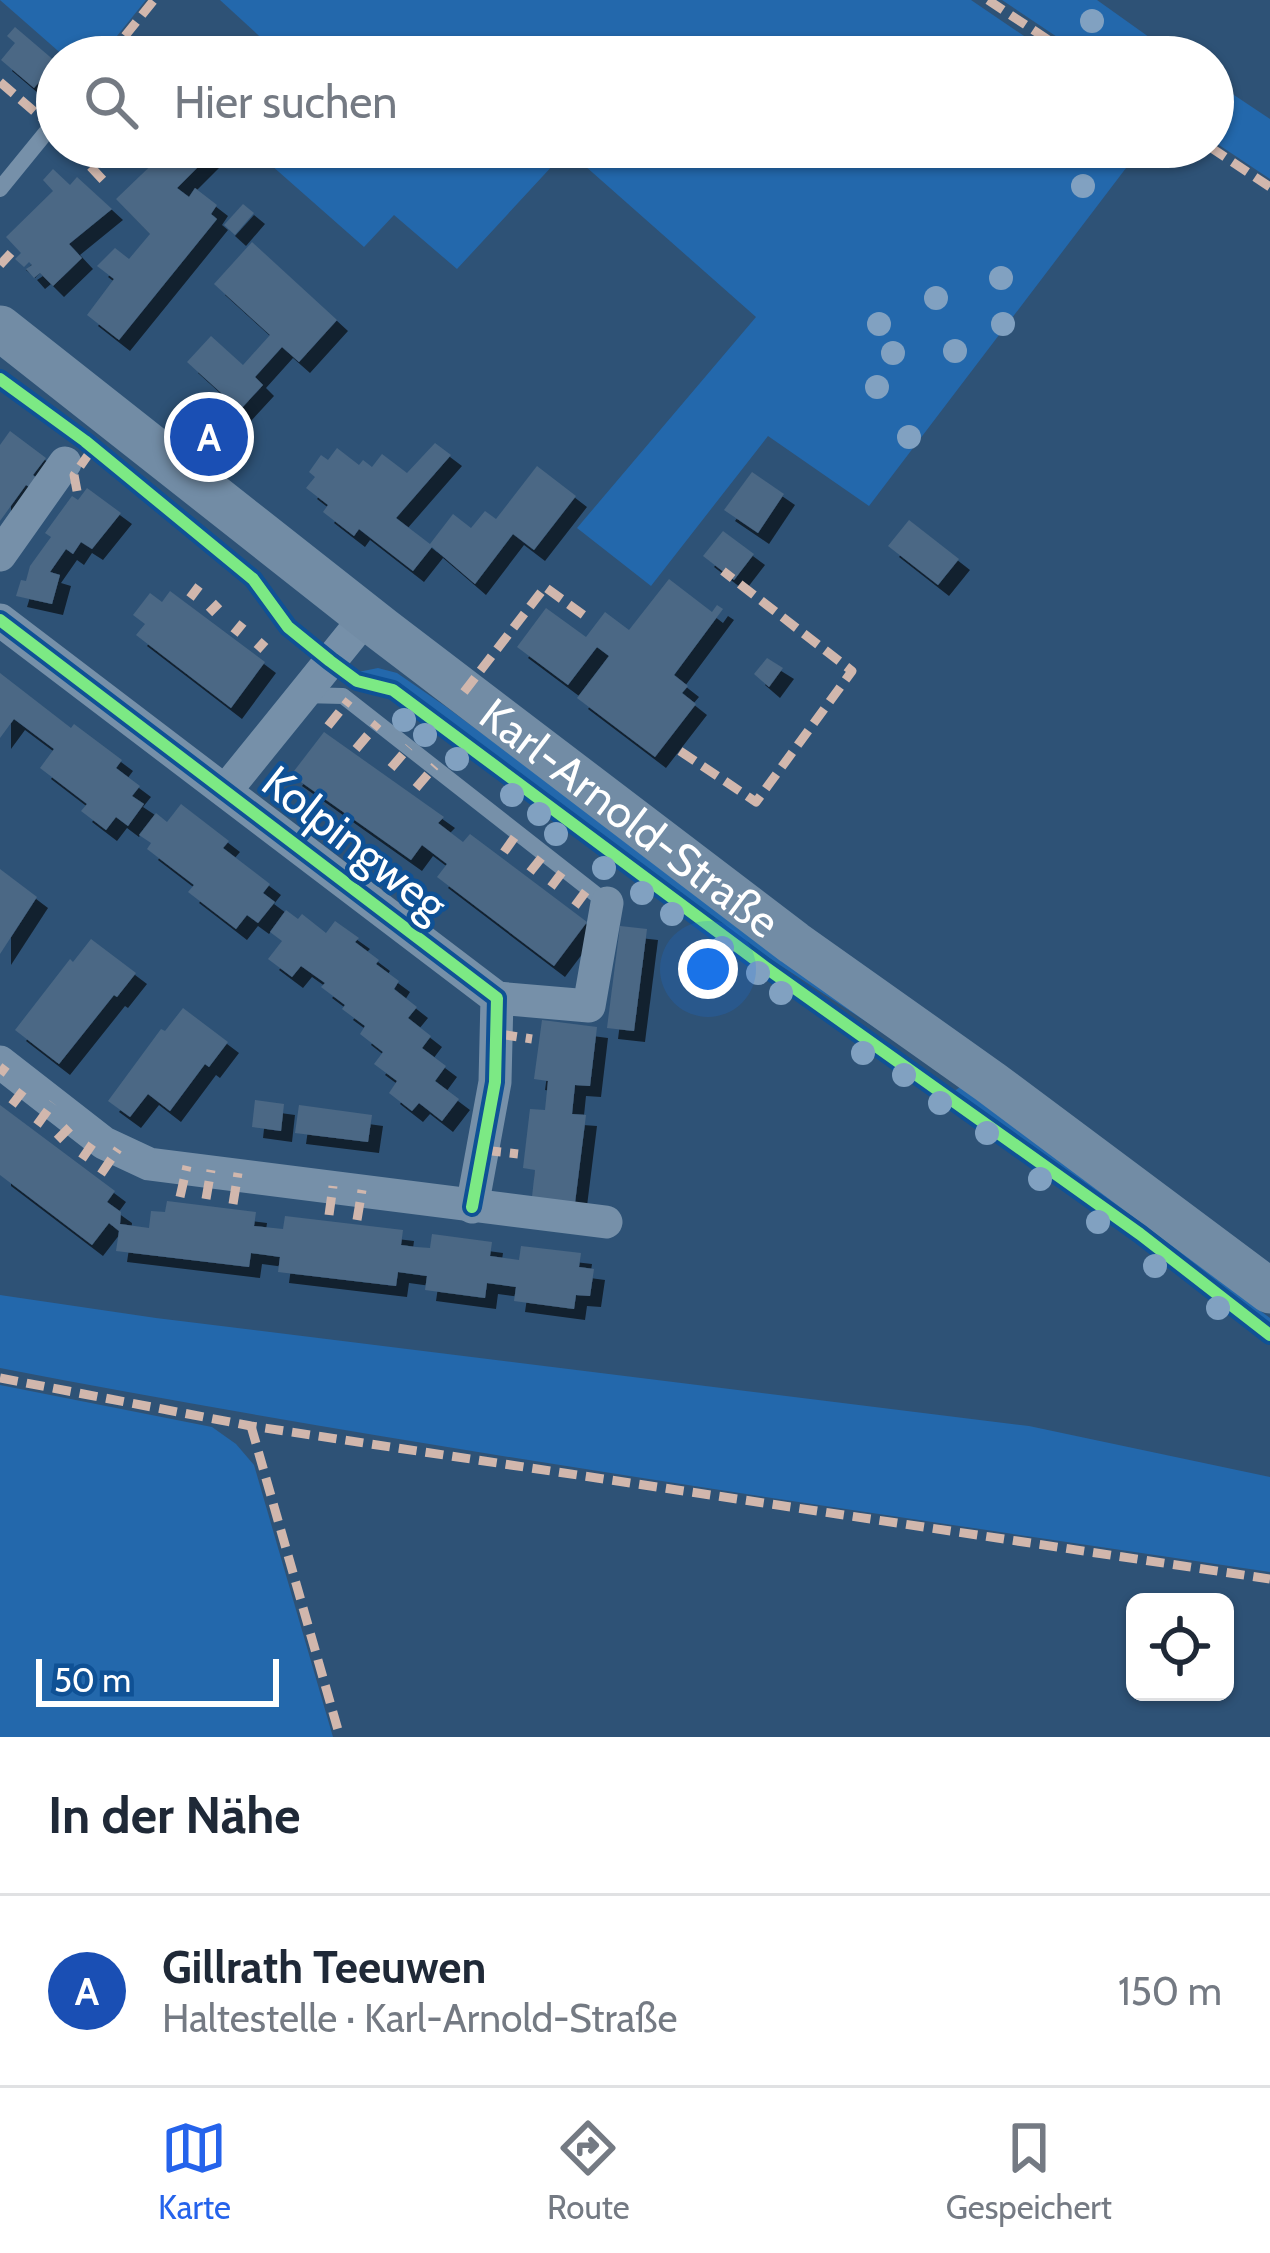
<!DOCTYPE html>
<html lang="de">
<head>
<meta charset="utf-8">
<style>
	:root { --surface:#fff; --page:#f6f6f7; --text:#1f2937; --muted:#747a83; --line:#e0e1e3; --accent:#2563eb }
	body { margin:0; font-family:Cabin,sans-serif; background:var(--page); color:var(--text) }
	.controls { position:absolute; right:36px; bottom:36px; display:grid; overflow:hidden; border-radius:18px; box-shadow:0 3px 9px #0004 }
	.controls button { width:108px; height:108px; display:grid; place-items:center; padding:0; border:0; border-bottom:3px solid var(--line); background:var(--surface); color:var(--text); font:60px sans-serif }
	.scale { position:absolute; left:36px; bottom:30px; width:243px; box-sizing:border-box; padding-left:12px; border:6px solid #fff; border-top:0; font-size:33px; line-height:42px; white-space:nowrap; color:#fff; -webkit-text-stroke:9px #0f5195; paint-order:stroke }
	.you { position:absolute; left:708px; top:969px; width:42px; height:42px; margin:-30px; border:9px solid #fff; border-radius:50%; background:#1a73e8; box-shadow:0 0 0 18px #1a73e833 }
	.badge { display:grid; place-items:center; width:78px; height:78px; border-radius:50%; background:var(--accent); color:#fff; font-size:39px; font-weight:700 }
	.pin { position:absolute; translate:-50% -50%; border:6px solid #fff; box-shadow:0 3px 12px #0006 }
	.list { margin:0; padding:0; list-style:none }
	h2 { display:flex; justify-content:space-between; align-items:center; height:156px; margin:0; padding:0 48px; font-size:51px }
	h2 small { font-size:39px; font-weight:400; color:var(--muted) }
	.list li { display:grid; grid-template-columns:78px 1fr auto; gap:36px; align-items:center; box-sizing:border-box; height:192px; padding:0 48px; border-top:3px solid var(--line) }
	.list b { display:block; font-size:45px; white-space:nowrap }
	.list p { margin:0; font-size:39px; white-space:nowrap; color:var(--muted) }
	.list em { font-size:39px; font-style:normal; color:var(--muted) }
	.icon { flex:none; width:66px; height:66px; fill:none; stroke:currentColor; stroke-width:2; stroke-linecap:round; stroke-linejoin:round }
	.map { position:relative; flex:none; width:1270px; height:1737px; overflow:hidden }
	.search { position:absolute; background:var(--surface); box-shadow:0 3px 9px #0004; left:36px; right:36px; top:36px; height:132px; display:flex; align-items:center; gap:30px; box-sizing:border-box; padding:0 42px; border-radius:66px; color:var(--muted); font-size:45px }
	.sheet { height:348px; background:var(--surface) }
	nav { display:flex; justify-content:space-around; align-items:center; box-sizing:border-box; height:168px; border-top:3px solid var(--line); background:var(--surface); font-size:33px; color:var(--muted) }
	nav a { display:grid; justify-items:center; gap:6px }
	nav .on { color:var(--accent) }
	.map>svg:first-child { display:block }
	.green { fill:#2368ac }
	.building { fill:#4b6885; filter:url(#shadow) }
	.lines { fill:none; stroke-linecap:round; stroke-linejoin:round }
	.service { stroke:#7690a9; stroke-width:16 }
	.minor { stroke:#7690a9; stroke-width:33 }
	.secondary { stroke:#728ca5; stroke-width:45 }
	.quiet { stroke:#d1b7ad; stroke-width:9; stroke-dasharray:18 9; stroke-linecap:butt }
	.cycleway-casing { stroke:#0f5195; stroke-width:20 }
	.cycleway { stroke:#7ce984; stroke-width:12 }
	.tree { fill:#81a1c1 }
	.labels { text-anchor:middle; stroke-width:9; stroke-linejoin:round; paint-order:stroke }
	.street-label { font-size:45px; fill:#fff; stroke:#0f5195 }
</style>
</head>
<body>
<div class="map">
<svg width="1270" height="1737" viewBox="0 0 1270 1737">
	<defs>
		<filter id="shadow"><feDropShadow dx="11" dy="11" stdDeviation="0" flood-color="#0009"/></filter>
	</defs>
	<rect width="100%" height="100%" fill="#2e5276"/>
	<g class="green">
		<path d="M 0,0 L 146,0 L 100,57 L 65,57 Z"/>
		<path d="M 220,0 L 971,0 L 1055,57 L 282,57 Z"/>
		<path d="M 1002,0 L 1097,0 L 1177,57 L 1087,57 Z"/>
		<path d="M 1213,81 L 1270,119 L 1270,179 L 1213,141 Z"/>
		<path d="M 256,147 L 1142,147 L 869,506 L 768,436 L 651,586 L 577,528 L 756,317 L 567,150 L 457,269 L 394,215 L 364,247 L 254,150 Z"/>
		<path d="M 378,668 L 397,673 L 445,706 L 897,1042 L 698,911 L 435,713 L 394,685 L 358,672 Z"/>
		<path d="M 960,1087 L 1270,1318 L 1270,1330 L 952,1093 Z"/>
		<path d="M 0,1295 L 156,1318 L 1029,1426 L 1270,1477 L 1270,1572 C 846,1509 421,1449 0,1368 Z"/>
		<path d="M 0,1385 L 212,1427 L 236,1444 L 254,1465 L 333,1737 L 0,1737 Z"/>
	</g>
	<g class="building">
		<path d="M 15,27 L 56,62 L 34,88 L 1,60 L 15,43 L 7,36 Z"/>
		<path d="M 160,147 L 218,147 L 177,188 L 189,197 L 195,188 L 217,205 L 211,214 L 217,219 L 119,340 L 87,315 L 114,279 L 97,266 L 115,248 L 129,259 L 150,234 L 116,199 L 165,152 Z"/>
		<path d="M 53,169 L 70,185 L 77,177 L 112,209 L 69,244 L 82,258 L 53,286 L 40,273 L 34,278 L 26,269 L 32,265 L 29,262 L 24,267 L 15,259 L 21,253 L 6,237 L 53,191 L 43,180 Z"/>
		<path d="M 243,204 L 254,213 L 235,235 L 224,225 Z"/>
		<path d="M 252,242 L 337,320 L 299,362 L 282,347 L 255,377 L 263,385 L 240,410 L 187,362 L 211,336 L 243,365 L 270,335 L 214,284 Z"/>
		<path d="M 10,431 L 46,458 L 33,475 L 38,479 L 31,488 L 26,485 L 0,521 L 0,445 Z"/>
		<path d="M 435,443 L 451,455 L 396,518 L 430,544 L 453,514 L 471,528 L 485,511 L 496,519 L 537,466 L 576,496 L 534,550 L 513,534 L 475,584 L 432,547 L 413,571 L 359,529 L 354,536 L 323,512 L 328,505 L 306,488 L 315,477 L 309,472 L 321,455 L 328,460 L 337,448 L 359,465 L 363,460 L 372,467 L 382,454 L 407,473 Z"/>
		<path d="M 752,472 L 784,494 L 758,533 L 724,510 Z"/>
		<path d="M 87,488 L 121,513 L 92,549 L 81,542 L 73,554 L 66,549 L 50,572 L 60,575 L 52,604 L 16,596 L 21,580 L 26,581 L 30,566 L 51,537 L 45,533 L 72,496 L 78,500 Z"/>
		<path d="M 909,520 L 959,559 L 938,585 L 888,546 Z"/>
		<path d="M 723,531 L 754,554 L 734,580 L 703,556 Z"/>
		<path d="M 669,579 L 712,612 L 717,605 L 723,609 L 674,675 L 688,686 L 682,693 L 696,704 L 655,757 L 577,698 L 609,656 L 597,647 L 568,685 L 517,647 L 546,608 L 586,637 L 605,612 L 629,630 Z"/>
		<path d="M 170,591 L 265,662 L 231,708 L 136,635 L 145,624 L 133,615 L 150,593 L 162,602 Z"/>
		<path d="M 767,658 L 783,668 L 769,687 L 754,674 Z"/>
		<path d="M 0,673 L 71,728 L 74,724 L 122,760 L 116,768 L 140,786 L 132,796 L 144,804 L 128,826 L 116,817 L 106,830 L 81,811 L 87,804 L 40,768 L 54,749 L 14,719 L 0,738 Z"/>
		<path d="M 324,732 L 444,817 L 438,823 L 463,842 L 470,834 L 587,922 L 554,966 L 437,877 L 447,864 L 422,845 L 411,860 L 291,775 Z"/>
		<path d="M 181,804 L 229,841 L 223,848 L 270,884 L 263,893 L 275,902 L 258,923 L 247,915 L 236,929 L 188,892 L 194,885 L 147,849 L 151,843 L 139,835 L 156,813 L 167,822 Z"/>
		<path d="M 0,869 L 37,897 L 0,954 Z"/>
		<path d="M 286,910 L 298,919 L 302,914 L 326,933 L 335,921 L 359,938 L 355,942 L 379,960 L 376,964 L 399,981 L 394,989 L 417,1007 L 408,1018 L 431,1036 L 422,1048 L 446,1066 L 435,1081 L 459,1099 L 442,1121 L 419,1103 L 412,1111 L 389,1093 L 397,1081 L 374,1064 L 383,1052 L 360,1034 L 365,1026 L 342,1009 L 345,1005 L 321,987 L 325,983 L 301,966 L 292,977 L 268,959 L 282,941 L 270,932 Z"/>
		<path d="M 620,926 L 647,929 L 634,1031 L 607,1028 Z"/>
		<path d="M 91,939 L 136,973 L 117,997 L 114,995 L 59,1064 L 15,1030 L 70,959 L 73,962 Z"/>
		<path d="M 183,1008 L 228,1042 L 209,1067 L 205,1064 L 170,1111 L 148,1094 L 130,1117 L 108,1101 L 161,1029 L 165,1031 Z"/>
		<path d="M 542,1020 L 597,1027 L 590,1086 L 575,1085 L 572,1114 L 586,1115 L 575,1203 L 532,1197 L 535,1170 L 523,1168 L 530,1109 L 545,1110 L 548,1081 L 534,1079 Z"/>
		<path d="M 255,1100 L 284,1104 L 281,1131 L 252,1127 Z"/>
		<path d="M 0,1105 L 115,1191 L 107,1202 L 121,1212 L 120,1224 L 149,1228 L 151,1211 L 165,1212 L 167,1201 L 256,1212 L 254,1226 L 283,1229 L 285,1216 L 403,1230 L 401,1245 L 416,1247 L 430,1248 L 432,1234 L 492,1242 L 490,1256 L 519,1260 L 521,1246 L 581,1253 L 579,1267 L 594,1269 L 590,1296 L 576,1295 L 574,1309 L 514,1301 L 516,1287 L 502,1285 L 487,1283 L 485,1298 L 425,1290 L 427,1276 L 398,1272 L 396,1286 L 278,1272 L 280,1257 L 266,1255 L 251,1253 L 249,1267 L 116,1251 L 119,1231 L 109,1223 L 92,1245 L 0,1175 Z"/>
		<path d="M 299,1105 L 372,1115 L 368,1142 L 295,1133 Z"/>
	</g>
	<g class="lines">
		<g class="service">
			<path d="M 0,189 L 57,119"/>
			<path d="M 302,695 L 343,696 L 607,903"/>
		</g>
		<g class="minor">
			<path d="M 0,555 L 65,463"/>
			<path d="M 0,620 L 497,998 L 495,1082 L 472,1207"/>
			<path d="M 226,790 L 366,617"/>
			<path d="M 497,998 L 589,1006 L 607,903"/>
			<path d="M 0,1062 L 104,1143 L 149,1164 L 606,1222"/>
		</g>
		<path class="secondary" id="s1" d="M 0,328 L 383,630 L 794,943 L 990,1082 L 1270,1291"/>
		<g class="quiet">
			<path d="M 988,0 L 1074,57"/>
			<path d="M 108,57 L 154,0"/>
			<path d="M 0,82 L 57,131"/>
			<path d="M 72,147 L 103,180"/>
			<path d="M 1210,147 L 1270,187"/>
			<path d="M 0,265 L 11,253"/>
			<path d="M 77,491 L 74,475 L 93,448"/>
			<path d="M 190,598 L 199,586"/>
			<path d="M 209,613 L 219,603"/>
			<path d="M 234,634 L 243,623"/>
			<path d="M 257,650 L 265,641"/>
			<path d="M 464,692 L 545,587 L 589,619"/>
			<path d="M 328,726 L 349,700"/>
			<path d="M 356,749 L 378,723"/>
			<path d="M 680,751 L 756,802 L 852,671 L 723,571"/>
			<path d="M 391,768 L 409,747"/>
			<path d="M 416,788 L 435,766"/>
			<path d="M 504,852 L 519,831"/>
			<path d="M 530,872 L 546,852"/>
			<path d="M 551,887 L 566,867"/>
			<path d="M 575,906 L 589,887"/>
			<path d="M 499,1034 L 532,1039"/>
			<path d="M 0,1074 L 6,1066"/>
			<path d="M 12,1105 L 28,1084"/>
			<path d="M 37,1125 L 53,1103"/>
			<path d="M 57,1140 L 76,1121"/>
			<path d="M 483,1150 L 518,1154"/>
			<path d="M 82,1159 L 97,1137"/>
			<path d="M 101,1174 L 118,1149"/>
			<path d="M 180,1197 L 187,1166"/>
			<path d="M 206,1199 L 211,1170"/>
			<path d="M 233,1204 L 238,1173"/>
			<path d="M 329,1215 L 333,1186"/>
			<path d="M 357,1220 L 362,1190"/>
			<path d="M 0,1378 L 251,1426 L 1270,1579"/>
			<path d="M 251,1426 L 340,1737"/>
		</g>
		<g class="cycleway-casing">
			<g id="cycleway">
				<path d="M 0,379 L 85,441 L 253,579 L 288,627 L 330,661 L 357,681 L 393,690 L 765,967 L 1140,1234 L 1270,1335"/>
				<path d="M 0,620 L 497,998 L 495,1082 L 472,1207"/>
			</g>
		</g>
		<use href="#cycleway" class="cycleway"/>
	</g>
	<g class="tree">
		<circle cx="1092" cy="21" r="12"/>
		<circle cx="1083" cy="186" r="12"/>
		<circle cx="1001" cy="278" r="12"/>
		<circle cx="936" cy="298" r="12"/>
		<circle cx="879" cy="324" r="12"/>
		<circle cx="1003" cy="324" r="12"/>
		<circle cx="955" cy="351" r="12"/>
		<circle cx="893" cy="353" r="12"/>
		<circle cx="877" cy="387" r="12"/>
		<circle cx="909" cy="437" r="12"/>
		<circle cx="404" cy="720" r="12"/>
		<circle cx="425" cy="735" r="12"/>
		<circle cx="457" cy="759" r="12"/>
		<circle cx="512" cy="795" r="12"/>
		<circle cx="539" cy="814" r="12"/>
		<circle cx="556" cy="834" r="12"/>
		<circle cx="604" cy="868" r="12"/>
		<circle cx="642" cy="893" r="12"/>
		<circle cx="672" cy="914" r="12"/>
		<circle cx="722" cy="948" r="12"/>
		<circle cx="758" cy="973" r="12"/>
		<circle cx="781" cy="993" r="12"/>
		<circle cx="863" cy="1053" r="12"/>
		<circle cx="904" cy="1075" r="12"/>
		<circle cx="940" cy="1103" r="12"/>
		<circle cx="987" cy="1133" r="12"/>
		<circle cx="1040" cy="1179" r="12"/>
		<circle cx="1098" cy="1222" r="12"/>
		<circle cx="1155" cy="1266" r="12"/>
		<circle cx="1218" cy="1308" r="12"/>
	</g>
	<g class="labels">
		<g class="street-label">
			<text dy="16" stroke="none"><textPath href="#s1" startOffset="798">Karl-Arnold-Straße</textPath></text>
			<text transform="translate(355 843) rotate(38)" y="16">Kolpingweg</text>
		</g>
	</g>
</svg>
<div class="controls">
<button><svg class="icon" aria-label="locate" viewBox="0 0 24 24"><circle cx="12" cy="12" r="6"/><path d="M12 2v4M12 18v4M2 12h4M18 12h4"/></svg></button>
</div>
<div class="scale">50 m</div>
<div class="you"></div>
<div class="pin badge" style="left:209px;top:437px;background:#1a4fb4">A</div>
<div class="search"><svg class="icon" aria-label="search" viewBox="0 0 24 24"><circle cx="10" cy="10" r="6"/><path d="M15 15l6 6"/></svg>Hier suchen</div>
</div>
<section class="sheet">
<h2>In der Nähe<small></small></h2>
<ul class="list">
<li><span class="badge" style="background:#1a4fb4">A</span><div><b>Gillrath Teeuwen</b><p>Haltestelle · Karl-Arnold-Straße</p></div><em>150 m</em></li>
</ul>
</section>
<nav>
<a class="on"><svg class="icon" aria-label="map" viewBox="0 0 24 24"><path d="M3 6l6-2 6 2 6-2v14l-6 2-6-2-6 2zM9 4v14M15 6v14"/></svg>Karte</a>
<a><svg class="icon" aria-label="directions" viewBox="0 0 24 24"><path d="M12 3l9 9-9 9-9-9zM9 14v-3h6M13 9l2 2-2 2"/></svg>Route</a>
<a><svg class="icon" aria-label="saved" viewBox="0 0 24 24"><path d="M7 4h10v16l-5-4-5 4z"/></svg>Gespeichert</a>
</nav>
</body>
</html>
